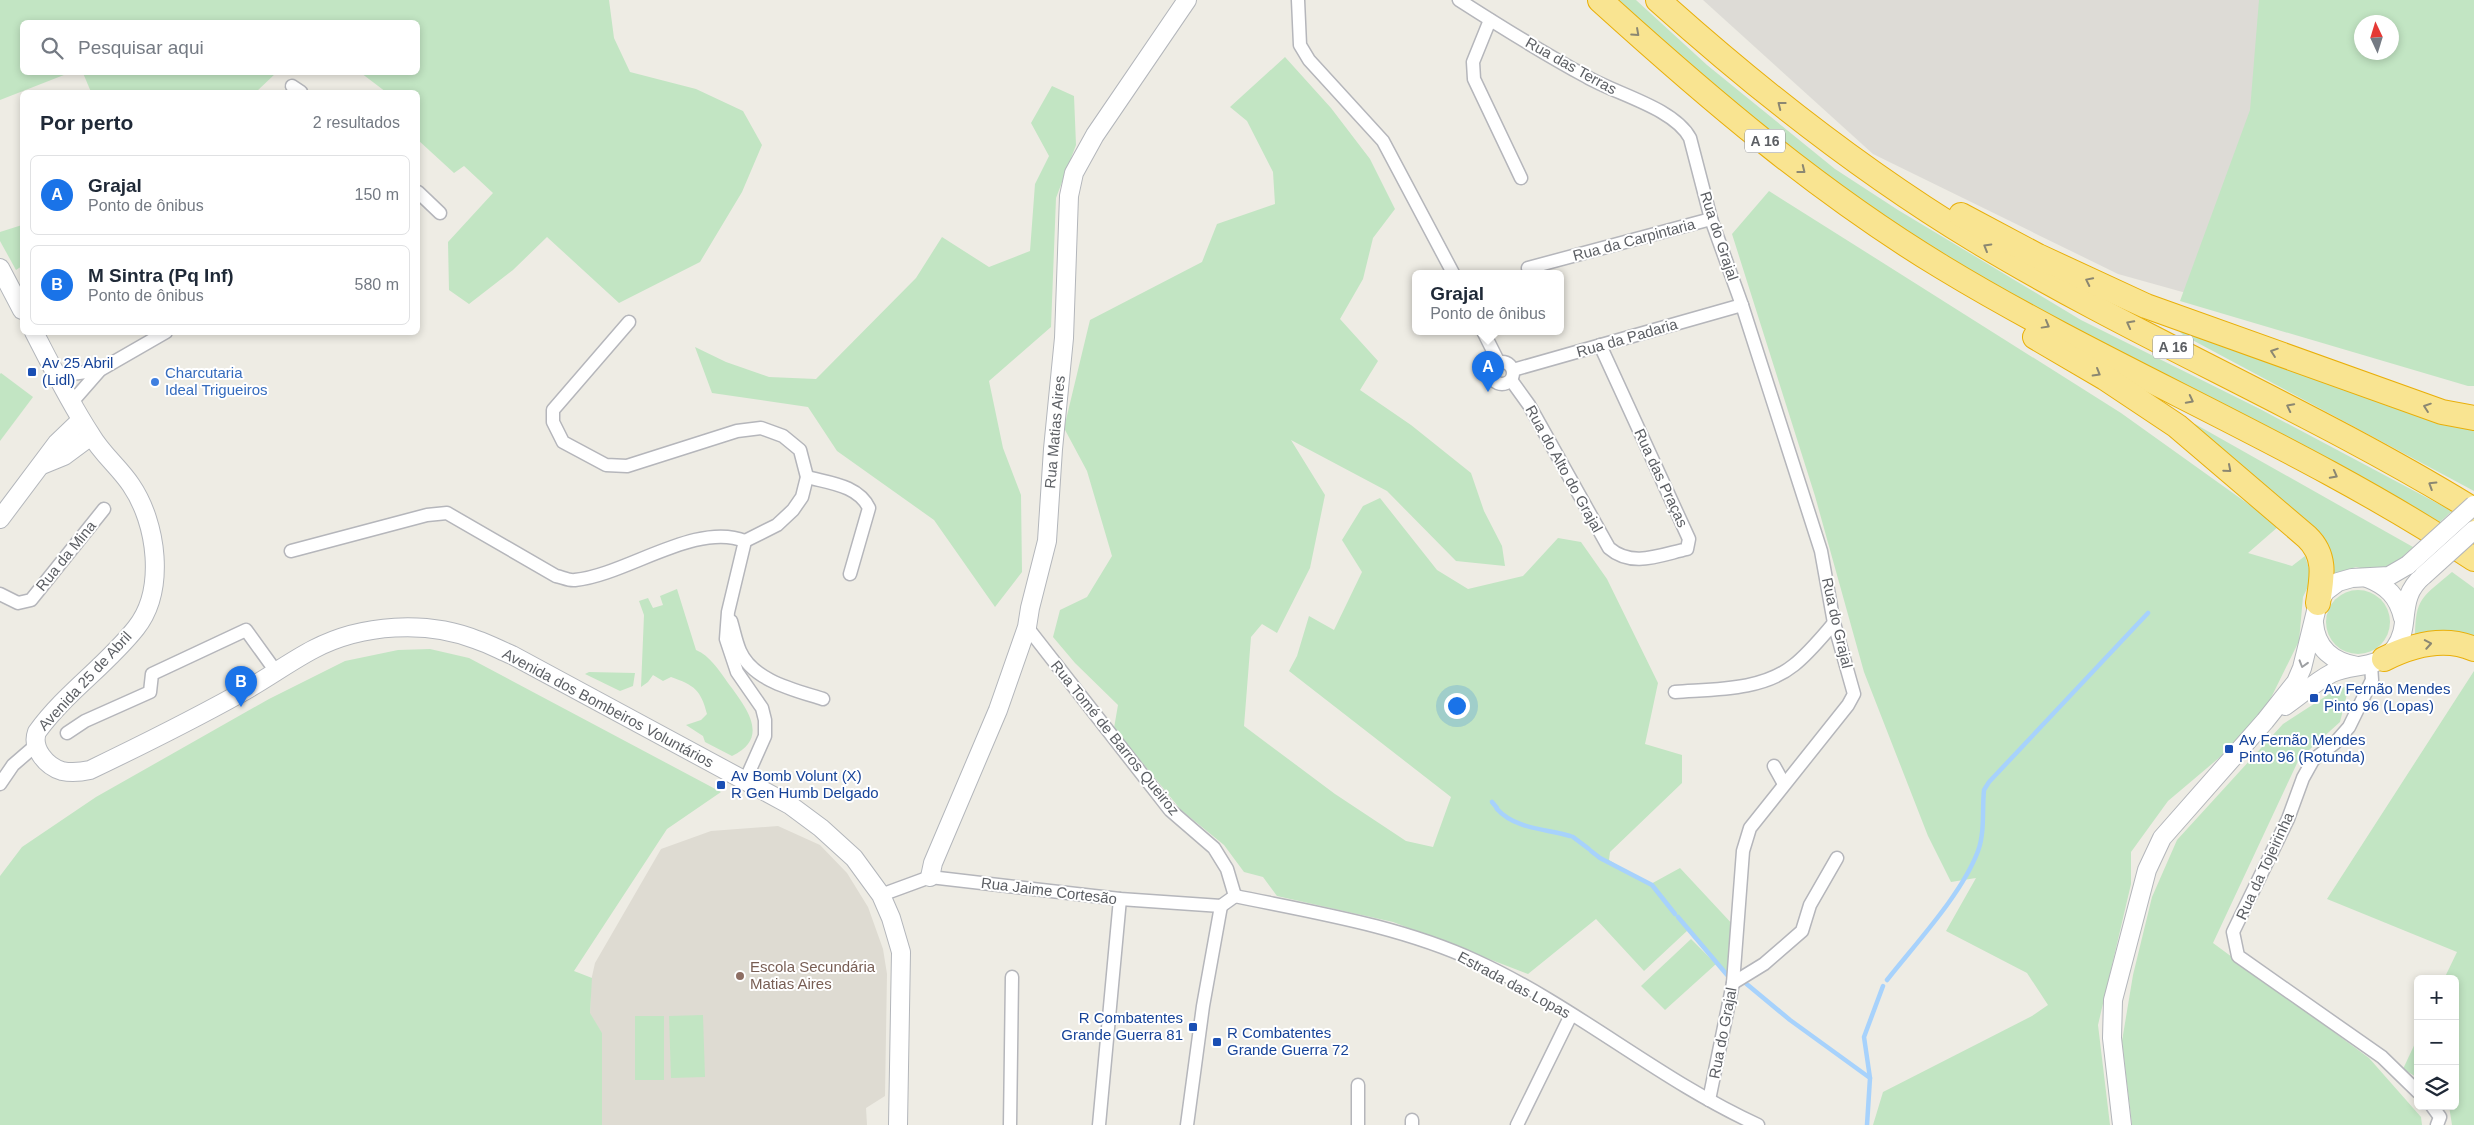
<!DOCTYPE html>
<html lang="pt">
<head>
<meta charset="utf-8">
<style>
	:root { --surface:#fff; --page:#f2f2f3; --text:#1f2937; --muted:#747a83; --line:#e0e1e3; --accent:#1a73e8 }
	body { margin:0; font-family:Arial,sans-serif; background:var(--page); color:var(--text) }
	.controls { position:absolute; right:15px; bottom:15px; display:grid; overflow:hidden; border-radius:8px; box-shadow:0 2px 8px #0003 }
	.controls button { width:45px; height:45px; display:grid; place-items:center; padding:0; border:0; border-bottom:1px solid var(--line); background:var(--surface); color:var(--text); font:25px sans-serif }
	.compass { position:absolute; left:2354px; top:15px; width:45px; height:45px; border-radius:50%; background:var(--surface); box-shadow:0 2px 8px #0003; rotate:356deg }
	.you { position:absolute; left:1456px; top:705px; width:18px; height:18px; margin:-12px; border:4px solid #fff; border-radius:50%; background:#1a73e8; box-shadow:0 0 0 8px #1a73e833 }
	.badge { display:grid; place-items:center; width:32px; height:32px; border-radius:50%; background:var(--accent); color:#fff; font-size:16px; font-weight:700 }
	.pin { position:absolute; translate:-50% -41px; filter:drop-shadow(0 1px 2px #0008) }
	.pin::after { content:''; position:absolute; top:26px; width:18px; height:15px; background:inherit; clip-path:polygon(0 0,100% 0,50% 100%) }
	.popup { position:absolute; left:1412px; top:270px; width:152px; height:65px; box-sizing:border-box; display:grid; place-content:center; border-radius:8px; background:var(--surface); filter:drop-shadow(0 1px 4px #0005); font-size:16px; white-space:nowrap; color:var(--muted) }
	.popup b { font-size:19px; color:var(--text) }
	.popup::after { content:''; position:absolute; left:50%; top:100%; margin-left:-10px; border:10px solid transparent; border-top-color:var(--surface) }
	.list { margin:0; padding:0; list-style:none }
	h2 { display:flex; justify-content:space-between; align-items:center; height:65px; margin:0; padding:0 20px; font-size:21px }
	h2 small { font-size:16px; font-weight:400; color:var(--muted) }
	.list li { display:grid; grid-template-columns:32px 1fr auto; gap:15px; align-items:center; box-sizing:border-box; height:80px; margin:0 10px 10px; padding:0 10px; border:1px solid var(--line); border-radius:8px }
	.list b { display:block; font-size:19px; white-space:nowrap }
	.list p { margin:0; font-size:16px; white-space:nowrap; color:var(--muted) }
	.list em { font-size:16px; font-style:normal; color:var(--muted) }
	.icon { flex:none; width:28px; height:28px; fill:none; stroke:currentColor; stroke-width:2; stroke-linecap:round; stroke-linejoin:round }
	.map { position:relative; flex:none; width:2474px; height:1125px; overflow:hidden }
	.search { position:absolute; background:var(--surface); box-shadow:0 2px 8px #0003; left:20px; top:20px; width:400px; height:55px; display:flex; align-items:center; gap:12px; box-sizing:border-box; padding:0 18px; border-radius:8px; color:var(--muted); font-size:19px }
	.panel { position:absolute; background:var(--surface); box-shadow:0 2px 8px #0003; left:20px; top:90px; width:400px; height:245px; border-radius:8px }
	.map>svg:first-child { display:block }
	.industrial { fill:#dddbd6 }
	.education { fill:#dedbd2 }
	.green { fill:#c2e5c3; fill-rule:evenodd }
	.lines { fill:none; stroke-linecap:round; stroke-linejoin:round }
	.stream { stroke:#a7d2fc; stroke-width:4.5 }
	.street-casing { stroke:#b5b6bb; stroke-width:15 }
	.secondary-casing { stroke:#b3b6bb; stroke-width:20 }
	.highway-casing { stroke:#e9af09; stroke-width:26 }
	.street { stroke:#fff; stroke-width:12 }
	.secondary { stroke:#fff; stroke-width:18 }
	.highway { stroke:#f9e491; stroke-width:24 }
	.secondary-bridge-casing { stroke:#b3b6bb; stroke-width:20; stroke-linecap:butt }
	.secondary-bridge { stroke:#fff; stroke-width:18 }
	.oneway { stroke:#8b8772 }
	.oneway2 { stroke:#9d9fa2 }
	.transit-dot { fill:#1a4fb4; stroke:#fff; stroke-width:2 }
	.shop-dot { fill:#3f7fe0; stroke:#fff; stroke-width:2 }
	.education-dot { fill:#8d6e63; stroke:#fff; stroke-width:2 }
	.labels { text-anchor:middle; stroke-width:4; stroke-linejoin:round; paint-order:stroke }
	.shield { fill:#fff; stroke:#8d8f92; stroke-width:1 }
	.shield-label { font-size:14px; font-weight:bold; fill:#5c5f64 }
	.street-label { font-size:15px; fill:#5c5f64; stroke:#fff }
	.transit-label { font-size:15px; fill:#164399; stroke:#fff; text-anchor:start }
	.shop-label { font-size:15px; fill:#366cbe; stroke:#fff; text-anchor:start }
	.education-label { font-size:15px; fill:#785e54; stroke:#fff; text-anchor:start }
</style>
</head>
<body>
<div class="map">
<svg width="2474" height="1125" viewBox="0 0 2474 1125">
	<rect width="100%" height="100%" fill="#eeece4"/>
	<path class="industrial" d="M 1703,0 L 2345,0 L 2222,303 L 2118,274 L 1873,154 Z"/>
	<path class="education" d="M 778,826 L 820,845 L 847,873 L 868,907 L 883,949 L 887,974 L 885,1096 L 866,1108 L 867,1125 L 602,1125 L 602,1034 L 590,1014 L 591,981 L 595,963 L 661,849 L 711,831 Z"/>
	<g class="green">
		<path d="M 0,0 L 609,0 L 614,38 L 630,72 L 696,89 L 743,111 L 762,145 L 742,192 L 700,262 L 619,303 L 547,237 L 513,270 L 469,304 L 449,290 L 448,242 L 493,193 L 464,166 L 454,173 L 418,140 L 418,92 L 386,92 L 361,73 L 418,72 L 418,22 L 22,22 L 22,72 L 69,73 L 0,100 Z"/>
		<path d="M 1617,0 L 1636,0 L 1707,65 L 1835,169 L 1898,210 L 2081,320 L 2260,409 L 2452,511 L 2440,522 L 2332,461 L 2034,309 L 1955,262 L 1826,178 L 1768,134 Z"/>
		<path d="M 2259,0 L 2474,0 L 2474,386 L 2468,386 L 2180,301 L 2250,110 ZM 2362,22 L 2392,22 L 2392,52 L 2362,52 Z"/>
		<path d="M 1285,57 L 1331,108 L 1370,159 L 1395,209 L 1373,238 L 1363,279 L 1340,319 L 1378,361 L 1360,390 L 1411,425 L 1471,473 L 1484,511 L 1502,546 L 1505,566 L 1456,561 L 1387,491 L 1291,440 L 1325,495 L 1310,568 L 1277,633 L 1262,624 L 1251,637 L 1244,726 L 1335,794 L 1406,841 L 1433,847 L 1451,797 L 1289,671 L 1297,656 L 1309,616 L 1334,630 L 1362,572 L 1342,540 L 1363,506 L 1380,498 L 1437,570 L 1468,589 L 1523,576 L 1558,538 L 1581,542 L 1607,579 L 1658,683 L 1645,744 L 1682,755 L 1682,783 L 1610,852 L 1609,860 L 1649,885 L 1680,868 L 1735,927 L 1728,974 L 1688,930 L 1644,971 L 1596,919 L 1528,974 L 1393,922 L 1277,896 L 1263,877 L 1244,872 L 1224,845 L 1181,810 L 1114,728 L 1118,705 L 1075,663 L 1053,637 L 1060,610 L 1087,597 L 1112,556 L 1087,471 L 1064,428 L 1090,320 L 1202,262 L 1217,224 L 1275,204 L 1273,172 L 1247,121 L 1230,107 Z"/>
		<path d="M 83,73 L 276,73 L 256,92 L 91,92 Z"/>
		<path d="M 1052,86 L 1074,96 L 1076,145 L 1056,198 L 1051,327 L 989,381 L 1003,448 L 1021,495 L 1022,572 L 995,607 L 934,520 L 837,451 L 808,407 L 712,393 L 695,347 L 726,362 L 769,377 L 816,379 L 916,278 L 942,237 L 989,267 L 1030,251 L 1035,184 L 1049,156 L 1031,123 Z"/>
		<path d="M 1769,191 L 2121,413 L 2279,526 L 2248,553 L 2292,566 L 2305,556 L 2312,578 L 2303,597 L 2299,641 L 2266,708 L 2226,752 L 2168,801 L 2131,852 L 2131,884 L 2098,1025 L 2110,1125 L 1873,1125 L 1883,1092 L 2032,1016 L 2048,1005 L 2027,973 L 1946,931 L 1976,878 L 1951,882 L 1928,836 L 1864,672 L 1815,496 L 1732,234 Z"/>
		<path d="M 22,225 L 22,266 L 16,270 L 0,241 L 0,232 Z"/>
		<path d="M 2177,329 L 2474,426 L 2474,491 L 2183,335 Z"/>
		<path d="M 1,373 L 33,397 L 0,441 L 0,374 Z"/>
		<path d="M 2195,424 L 2413,547 L 2400,559 L 2378,572 L 2356,567 L 2333,574 L 2194,433 Z"/>
		<path d="M 2452,572 L 2474,588 L 2474,642 L 2415,639 C 2415,597 2422,598 2452,572 Z"/>
		<path d="M 677,589 L 696,650 C 710,656 719,670 728,683 C 746,707 771,738 732,756 L 705,742 L 703,736 L 686,725 L 701,720 L 707,714 C 701,690 694,685 671,677 L 663,681 L 653,675 L 648,682 L 641,687 L 644,615 L 639,601 L 648,598 L 653,608 L 663,605 L 660,596 Z"/>
		<circle cx="2358" cy="622" r="32"/>
		<path d="M 430,649 L 469,658 L 721,792 L 667,829 L 574,971 L 592,978 L 590,1013 L 602,1033 L 602,1125 L 0,1125 L 0,876 L 22,847 L 96,797 L 269,699 L 345,661 L 398,650 Z"/>
		<path d="M 2474,671 L 2474,1125 L 2452,1125 L 2449,1106 L 2455,1106 L 2455,979 L 2444,979 L 2457,952 L 2327,899 Z"/>
		<path d="M 589,672 L 635,673 L 633,686 L 620,691 L 585,674 Z"/>
		<path d="M 2349,686 L 2340,722 L 2299,759 L 2213,943 L 2369,1058 L 2421,1117 L 2422,1125 L 2132,1125 L 2122,1041 L 2133,975 L 2152,897 L 2177,840 L 2283,724 L 2337,689 Z"/>
		<path d="M 1691,939 L 1716,964 L 1665,1010 L 1641,986 Z"/>
		<path d="M 703,1015 L 705,1077 L 671,1078 L 669,1016 Z"/>
		<rect x="635" y="1016" width="29" height="64"/>
		<path d="M 2418,1037 L 2418,1078 L 2403,1069 Z"/>
	</g>
	<g class="lines">
		<g class="stream">
			<path d="M 1492,802 L 1497,808"/>
			<path d="M 1497,809 C 1515,829 1546,829 1570,836"/>
			<path d="M 1573,837 L 1589,849"/>
			<path d="M 1591,851 L 1600,858 L 1652,885 L 1675,914"/>
			<path d="M 1678,917 L 1728,976"/>
			<path d="M 1887,980 C 1916,943 1962,894 1978,851 C 1985,832 1982,810 1984,790 L 1989,782 L 2148,613"/>
			<path d="M 1743,981 L 1790,1020 L 1870,1078 L 1867,1125"/>
			<path d="M 1870,1078 L 1864,1037 L 1883,986"/>
		</g>
		<g class="street-casing">
			<g id="street">
				<path d="M 1298,0 L 1300,45 L 1309,60 L 1383,141 L 1453,273"/>
				<path d="M 1459,0 C 1501,27 1543,53 1587,77 C 1616,94 1674,108 1690,138 L 1711,219 L 1742,305 L 1821,551 L 1834,623 L 1854,694 L 1848,705 L 1750,828 L 1743,851 L 1733,983 L 1709,1100"/>
				<path d="M 1490,20 L 1473,62 L 1474,79 L 1521,178"/>
				<path d="M 292,86 L 301,92"/>
				<path d="M 418,192 L 440,213"/>
				<path d="M 1528,268 L 1711,219"/>
				<path d="M 629,322 L 553,410 L 553,422 L 563,442 L 606,465 L 627,466 L 737,431 L 761,428 L 783,436 L 800,450 L 807,477 L 802,497 L 793,510 L 777,525 L 745,541"/>
				<path d="M 1483,331 L 1499,363"/>
				<circle cx="1502" cy="373" r="11"/>
				<path d="M 1513,370 L 1742,305"/>
				<path d="M 58,376 L 100,370"/>
				<path d="M 1511,380 L 1529,405 L 1609,548 C 1632,568 1660,555 1687,549 L 1689,539 L 1600,345"/>
				<path d="M 72,402 L 100,370 L 166,332"/>
				<path d="M 807,477 C 829,483 858,485 869,508 L 850,574"/>
				<path d="M 745,541 L 728,612 L 726,639 L 737,672 L 762,708 L 765,720 L 765,736 L 745,781"/>
				<path d="M 291,551 L 427,515 L 447,513 L 556,576 C 562,577 569,581 575,580 C 626,575 696,521 745,541"/>
				<path d="M 0,594 L 18,603 L 31,600 L 104,509"/>
				<path d="M 731,621 C 734,631 736,642 740,651 C 753,681 795,690 823,699"/>
				<path d="M 1027,627 L 1170,810 L 1214,848 L 1227,869 L 1235,896"/>
				<path d="M 2371,665 L 2372,680 L 2349,727 L 2335,743 L 2313,760 L 2303,778 L 2288,819 L 2233,932 L 2238,956 L 2382,1057 L 2418,1092"/>
				<path d="M 1675,692 C 1714,689 1762,691 1794,665 C 1809,653 1821,638 1834,623"/>
				<path d="M 67,733 L 85,721 L 150,692 L 152,674 L 246,630 L 277,673"/>
				<path d="M 1774,766 L 1784,784"/>
				<path d="M 0,784 L 13,765 L 35,746"/>
				<path d="M 881,895 L 930,877 L 1120,899 L 1221,906"/>
				<path d="M 1221,906 L 1235,896 C 1317,913 1400,926 1476,961 C 1575,1006 1659,1080 1758,1125"/>
				<path d="M 1733,983 L 1764,964 L 1802,931 L 1810,905 L 1837,858"/>
				<path d="M 1358,1085 L 1358,1125"/>
				<path d="M 2432,1106 L 2440,1117 L 2437,1125"/>
				<path d="M 1412,1120 L 1412,1125"/>
				<path d="M 1010,1125 L 1012,977"/>
				<path d="M 1099,1125 L 1120,899"/>
				<path d="M 1187,1125 L 1203,1006 L 1221,906"/>
				<path d="M 1517,1125 L 1571,1015"/>
			</g>
		</g>
		<g class="secondary-casing">
			<g id="secondary">
				<path d="M 0,268 L 22,310"/>
				<path d="M 34,332 C 52,367 70,403 91,435 C 102,454 119,467 131,485 C 157,523 166,590 136,628 C 106,666 65,693 37,732 C 31,748 46,766 62,771 C 72,773 81,772 90,770 C 140,746 190,721 239,694 C 265,680 289,662 314,649 C 362,624 427,620 477,640 C 489,644 500,650 512,655 L 790,805 L 821,828 L 854,858 L 881,895 L 891,918 L 901,952 L 898,1125"/>
				<path d="M 42,465 L 64,456 L 91,436"/>
				<path d="M 0,519 L 57,443 L 81,420"/>
				<path d="M 2367,578 C 2387,586 2398,596 2403,618"/>
				<path d="M 2314,623 C 2316,649 2333,662 2357,666"/>
				<path d="M 2285,706 C 2301,695 2315,682 2332,673 C 2353,663 2379,670 2395,648 C 2412,625 2396,599 2423,576"/>
				<path d="M 930,877 L 933,863 L 998,710 L 1027,627 L 1030,608 L 1047,541 L 1053,449 L 1064,338 L 1069,196 L 1074,173 L 1095,135 L 1187,0"/>
				<path d="M 2122,1125 L 2112,1038 L 2113,1000 L 2147,870 L 2162,838 L 2265,721 L 2296,682 L 2302,668 L 2318,603 L 2326,591 L 2338,582 L 2352,578 L 2389,576 L 2408,565"/>
			</g>
		</g>
		<g class="highway-casing">
			<g id="highway">
				<path d="M 1600,0 C 1707,97 1818,192 1942,267 C 2115,372 2305,447 2474,559"/>
				<path d="M 1658,0 C 1757,89 1861,171 1975,240 C 2137,338 2313,411 2474,510"/>
				<path d="M 1961,215 L 2038,256 L 2146,306 L 2442,412 L 2474,418"/>
				<path d="M 2035,337 L 2105,378 L 2177,426 L 2307,537 C 2327,556 2322,578 2318,603"/>
				<path d="M 2384,659 C 2412,645 2444,636 2474,649"/>
			</g>
		</g>
		<use href="#street" class="street"/>
		<use href="#secondary" class="secondary"/>
		<use href="#highway" class="highway"/>
		<g class="secondary-bridge-casing">
			<g id="secondary-bridge">
				<path d="M 2408,565 L 2474,505"/>
				<path d="M 2423,576 L 2474,530"/>
			</g>
		</g>
		<use href="#secondary-bridge" class="secondary-bridge"/>
	</g>
	<defs><path id="oneway-chevron" d="M-2-3.5L2.5 0L-2 3.5" fill="none" stroke-width="1.6" stroke-linecap="round" stroke-linejoin="round" transform="scale(1.25)"/></defs>
	<g class="oneway">
		<use href="#oneway-chevron" transform="translate(1636 33) rotate(42)"/>
		<use href="#oneway-chevron" transform="translate(1781 105) rotate(-142)"/>
		<use href="#oneway-chevron" transform="translate(1802 170) rotate(38)"/>
		<use href="#oneway-chevron" transform="translate(1987 247) rotate(-150)"/>
		<use href="#oneway-chevron" transform="translate(2089 281) rotate(-154)"/>
		<use href="#oneway-chevron" transform="translate(2130 324) rotate(-152)"/>
		<use href="#oneway-chevron" transform="translate(2046 325) rotate(29)"/>
		<use href="#oneway-chevron" transform="translate(2274 352) rotate(-161)"/>
		<use href="#oneway-chevron" transform="translate(2097 373) rotate(30)"/>
		<use href="#oneway-chevron" transform="translate(2190 400) rotate(27)"/>
		<use href="#oneway-chevron" transform="translate(2290 407) rotate(-153)"/>
		<use href="#oneway-chevron" transform="translate(2427 407) rotate(-161)"/>
		<use href="#oneway-chevron" transform="translate(2228 469) rotate(41)"/>
		<use href="#oneway-chevron" transform="translate(2334 475) rotate(28)"/>
		<use href="#oneway-chevron" transform="translate(2432 485) rotate(-148)"/>
		<use href="#oneway-chevron" transform="translate(2428 644) rotate(-10)"/>
	</g>
	<use class="oneway2" href="#oneway-chevron" transform="translate(2303 664) rotate(107)"/>
	<g class="transit-dot">
		<rect x="27" y="367" width="10" height="10" rx="2.5"/>
		<rect x="2309" y="693" width="10" height="10" rx="2.5"/>
		<rect x="2224" y="744" width="10" height="10" rx="2.5"/>
		<rect x="716" y="780" width="10" height="10" rx="2.5"/>
		<rect x="1188" y="1022" width="10" height="10" rx="2.5"/>
		<rect x="1212" y="1037" width="10" height="10" rx="2.5"/>
	</g>
	<circle class="shop-dot" cx="155" cy="382" r="5"/>
	<circle class="education-dot" cx="740" cy="976" r="5"/>
	<g class="labels">
		<g class="shield">
			<rect x="1745" y="129.5" width="40" height="23" rx="4"/>
			<rect x="2153" y="335.5" width="40" height="23" rx="4"/>
		</g>
		<g class="shield-label">
			<text x="1765" y="146">A 16</text>
			<text x="2173" y="352">A 16</text>
		</g>
		<g class="street-label">
			<text transform="translate(1571 66) rotate(29)" y="5">Rua das Terras</text>
			<text transform="translate(1719 236) rotate(72)" y="5">Rua do Grajal</text>
			<text transform="translate(1634 240) rotate(-15)" y="5">Rua da Carpintaria</text>
			<text transform="translate(1627 338) rotate(-16)" y="5">Rua da Padaria</text>
			<text transform="translate(1055 432) rotate(-85)" y="5">Rua Matias Aires</text>
			<text transform="translate(1564 469) rotate(61)" y="5">Rua do Alto do Grajal</text>
			<text transform="translate(1661 478) rotate(65)" y="5">Rua das Praças</text>
			<text transform="translate(66 556) rotate(-51)" y="5">Rua da Mina</text>
			<text transform="translate(1837 623) rotate(77)" y="5">Rua do Grajal</text>
			<text transform="translate(85 681) rotate(-47)" y="5">Avenida 25 de Abril</text>
			<text transform="translate(608 708) rotate(28)" y="5">Avenida dos Bombeiros Voluntários</text>
			<text transform="translate(1115 738) rotate(51)" y="5">Rua Tomé de Barros Queiroz</text>
			<text transform="translate(2265 866) rotate(-65)" y="5">Rua da Tojeirinha</text>
			<text transform="translate(1049 891) rotate(7)" y="5">Rua Jaime Cortesão</text>
			<text transform="translate(1514 985) rotate(28)" y="5">Estrada das Lopas</text>
			<text transform="translate(1723 1033) rotate(-79)" y="5">Rua do Grajal</text>
		</g>
		<g class="transit-label">
			<text x="42" y="368">Av 25 Abril<tspan x="42" dy="17">(Lidl)</tspan></text>
			<text x="2324" y="694">Av Fernão Mendes<tspan x="2324" dy="17">Pinto 96 (Lopas)</tspan></text>
			<text x="2239" y="745">Av Fernão Mendes<tspan x="2239" dy="17">Pinto 96 (Rotunda)</tspan></text>
			<text x="731" y="781">Av Bomb Volunt (X)<tspan x="731" dy="17">R Gen Humb Delgado</tspan></text>
			<text x="1183" y="1023" text-anchor="end">R Combatentes<tspan x="1183" dy="17">Grande Guerra 81</tspan></text>
			<text x="1227" y="1038">R Combatentes<tspan x="1227" dy="17">Grande Guerra 72</tspan></text>
		</g>
		<g class="shop-label">
			<text x="165" y="378">Charcutaria<tspan x="165" dy="17">Ideal Trigueiros</tspan></text>
		</g>
		<g class="education-label">
			<text x="750" y="972">Escola Secundária<tspan x="750" dy="17">Matias Aires</tspan></text>
		</g>
	</g>
</svg>
<div class="controls">
<button>+</button>
<button>−</button>
<button><svg class="icon" aria-label="layers" viewBox="0 0 24 24"><path d="M12 4l9 5-9 5-9-5zM3 14l9 5 9-5"/></svg></button>
</div>
<svg class="compass" viewBox="-18 -18 36 36"><path d="M0-13l5 13h-10z" fill="#e53935"/><path d="M0 13l5-13h-10z" fill="#747a83"/></svg>
<div class="you"></div>
<div class="pin badge" style="left:1488px;top:392px">A</div>
<div class="popup"><b>Grajal</b>Ponto de ônibus</div>
<div class="pin badge" style="left:241px;top:707px">B</div>
<div class="search"><svg class="icon" aria-label="search" viewBox="0 0 24 24"><circle cx="10" cy="10" r="6"/><path d="M15 15l6 6"/></svg>Pesquisar aqui</div>
<section class="panel">
<h2>Por perto<small>2 resultados</small></h2>
<ul class="list">
<li><span class="badge">A</span><div><b>Grajal</b><p>Ponto de ônibus</p></div><em>150 m</em></li>
<li><span class="badge">B</span><div><b>M Sintra (Pq Inf)</b><p>Ponto de ônibus</p></div><em>580 m</em></li>
</ul>
</section>
</div>
</body>
</html>
